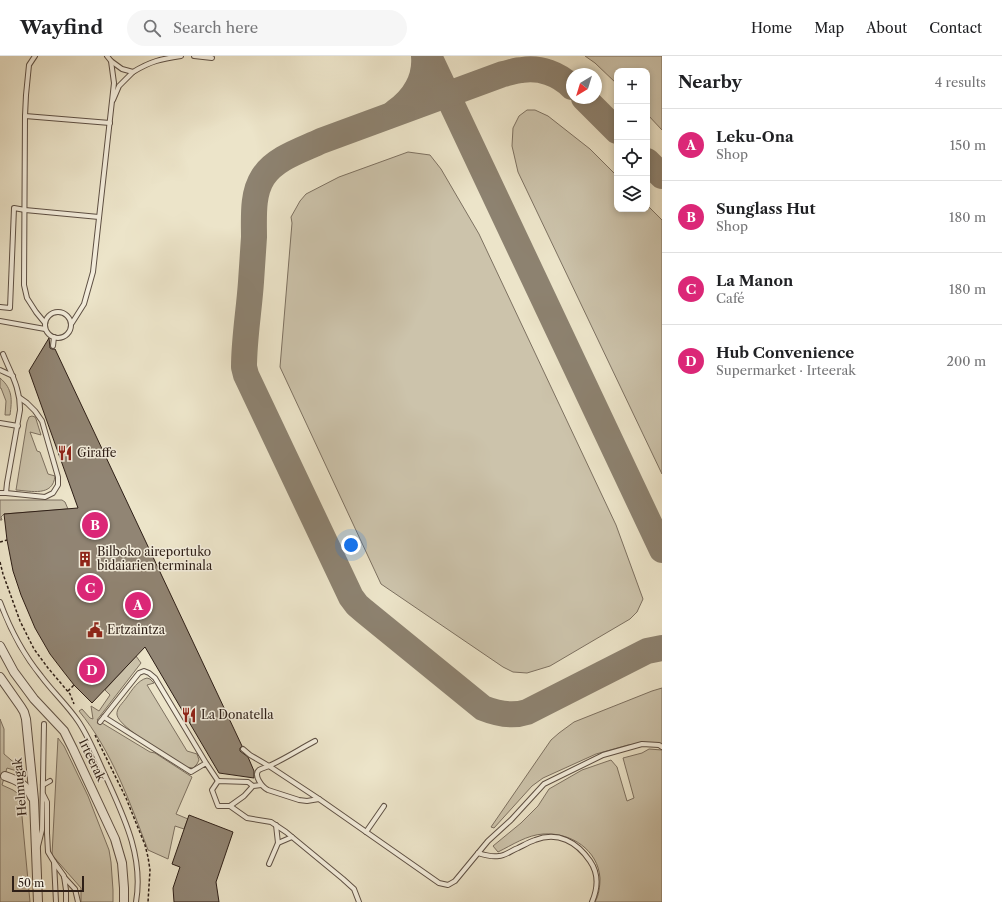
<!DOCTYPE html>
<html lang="en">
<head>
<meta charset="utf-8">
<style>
	:root { --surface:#fff; --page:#f6f6f6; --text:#202124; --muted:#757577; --line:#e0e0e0; --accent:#db2777 }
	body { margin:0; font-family:"Libre Caslon Text",serif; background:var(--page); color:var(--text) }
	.controls { position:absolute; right:12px; top:12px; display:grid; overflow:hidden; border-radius:8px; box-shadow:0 2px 6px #0003 }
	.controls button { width:36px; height:36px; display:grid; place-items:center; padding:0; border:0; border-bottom:1px solid var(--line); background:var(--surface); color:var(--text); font:20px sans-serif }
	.compass { position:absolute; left:566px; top:12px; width:36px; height:36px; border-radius:50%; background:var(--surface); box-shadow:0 2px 6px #0003; rotate:218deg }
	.scale { position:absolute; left:12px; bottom:10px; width:72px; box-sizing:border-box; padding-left:4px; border:2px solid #2e1f17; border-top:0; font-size:11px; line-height:14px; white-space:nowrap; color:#2e1f17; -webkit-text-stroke:3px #f3eddc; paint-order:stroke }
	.you { position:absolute; left:351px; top:489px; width:14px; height:14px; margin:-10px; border:3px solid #fff; border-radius:50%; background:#1a73e8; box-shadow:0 0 0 6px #1a73e833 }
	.badge { display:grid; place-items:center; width:26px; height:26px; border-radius:50%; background:var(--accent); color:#fff; font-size:13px; font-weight:700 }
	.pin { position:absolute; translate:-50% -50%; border:2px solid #fff; box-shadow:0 1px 4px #0006 }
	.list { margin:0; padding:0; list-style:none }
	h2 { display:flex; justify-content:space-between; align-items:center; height:52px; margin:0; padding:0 16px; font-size:17px }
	h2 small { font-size:13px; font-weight:400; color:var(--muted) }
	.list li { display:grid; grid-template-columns:26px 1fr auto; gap:12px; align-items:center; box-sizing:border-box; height:72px; padding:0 16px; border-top:1px solid var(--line) }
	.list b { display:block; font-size:15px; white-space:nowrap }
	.list p { margin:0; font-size:13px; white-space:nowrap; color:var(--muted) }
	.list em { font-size:13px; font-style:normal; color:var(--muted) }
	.icon { flex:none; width:22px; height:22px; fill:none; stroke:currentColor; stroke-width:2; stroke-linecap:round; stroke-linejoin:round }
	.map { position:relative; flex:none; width:662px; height:846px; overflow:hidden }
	header { display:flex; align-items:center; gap:24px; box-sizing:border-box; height:56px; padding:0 20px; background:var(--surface); border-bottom:1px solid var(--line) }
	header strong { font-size:19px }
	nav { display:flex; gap:22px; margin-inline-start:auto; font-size:14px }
	.search { width:280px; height:36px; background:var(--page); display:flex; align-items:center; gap:10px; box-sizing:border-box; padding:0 14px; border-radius:22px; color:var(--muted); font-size:15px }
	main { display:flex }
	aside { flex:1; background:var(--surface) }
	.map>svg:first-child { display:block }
	.green { fill:#ccc3ab; stroke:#7d7161 }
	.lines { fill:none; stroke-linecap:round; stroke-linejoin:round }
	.taxiway { stroke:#8d8270; stroke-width:26 }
	.building { fill:#918574; stroke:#2e1f17 }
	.service-casing { stroke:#5e5044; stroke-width:6 }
	.minor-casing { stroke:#5e5044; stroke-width:10 }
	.path { stroke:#2e1f17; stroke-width:1.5; stroke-dasharray:3 2; stroke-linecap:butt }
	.service { stroke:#f3eddc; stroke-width:4 }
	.minor { stroke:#f3eddc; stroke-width:8 }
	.labels { text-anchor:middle; stroke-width:3; stroke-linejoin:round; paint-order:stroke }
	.poi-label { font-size:12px; fill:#2e1f17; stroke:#f3eddc; text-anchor:start }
	.street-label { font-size:12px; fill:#2e1f17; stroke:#f3eddc }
</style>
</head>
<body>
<header>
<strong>Wayfind</strong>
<div class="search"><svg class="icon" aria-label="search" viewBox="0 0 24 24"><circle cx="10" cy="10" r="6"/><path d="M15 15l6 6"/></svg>Search here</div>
<nav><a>Home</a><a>Map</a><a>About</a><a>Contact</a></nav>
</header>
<main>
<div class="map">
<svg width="662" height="846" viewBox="0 0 662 846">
	<rect width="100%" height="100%" fill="#ece4c9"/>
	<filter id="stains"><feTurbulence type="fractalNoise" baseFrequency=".005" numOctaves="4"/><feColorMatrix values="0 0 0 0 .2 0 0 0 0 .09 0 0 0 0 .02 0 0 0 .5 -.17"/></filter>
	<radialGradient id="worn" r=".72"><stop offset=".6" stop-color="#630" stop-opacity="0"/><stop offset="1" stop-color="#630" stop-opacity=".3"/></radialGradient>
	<g class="green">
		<path d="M 585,0 L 662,0 L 662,74 L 647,58 L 647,15 L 617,15 L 617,28 L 595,7 Z"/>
		<path d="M 527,54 L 535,54 L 548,60 L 590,93 L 617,120 L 617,153 L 647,153 L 647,149 L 662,164 L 662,418 L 518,116 L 512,90 L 513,72 L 519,60 Z"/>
		<path d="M 408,96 L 430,99 L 441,113 L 479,178 L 616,469 L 643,543 L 637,556 L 630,563 L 550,610 L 527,617 L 513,616 L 503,611 L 381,528 L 280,311 L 292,167 L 291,161 L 300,145 L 306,138 L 339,121 Z"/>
		<path d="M 0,322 C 13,333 12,344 10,359 L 5,359 L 6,345 L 1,332 L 0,332 Z"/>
		<path d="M 32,360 L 35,361 L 36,363 L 41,379 L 30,376 L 37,395 L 40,396 L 48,418 L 55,420 C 53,441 31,435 16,434 L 27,366 L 29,361 Z"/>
		<path d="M 0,444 L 62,444 L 65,446 L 68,453 L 4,458 L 1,461 L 2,464 L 0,464 Z"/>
		<path d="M 136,600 L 141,607 L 97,664 L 150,696 L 155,697 L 192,721 L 176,758 L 188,763 L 184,773 L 175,770 L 168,803 L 148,794 C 130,747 112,695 79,655 L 82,653 L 90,662 L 93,663 L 91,650 L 99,655 L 110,639 L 105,634 Z"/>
		<path d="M 147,622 L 150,623 L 154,627 L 147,629 L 187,695 L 197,698 L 199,704 L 197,708 L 193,712 L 186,711 C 174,703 119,672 117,659 C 116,652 123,647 127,641 C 132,634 138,624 147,622 Z"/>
		<path d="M 662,632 L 662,689 L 644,687 L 628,689 L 596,698 L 543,722 L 532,730 L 494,772 L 491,771 L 551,684 L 559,677 L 574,666 L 652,635 Z"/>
		<path d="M 0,663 L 4,673 L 4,698 L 17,709 L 17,715 L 7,712 L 2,729 L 13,734 L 20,739 L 30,846 L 0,846 Z"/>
		<path d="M 58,682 L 64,690 L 88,740 L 109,794 L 111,806 L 113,834 L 113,846 L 81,846 L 81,832 L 52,799 Z"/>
		<path d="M 649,693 L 662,694 L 662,846 L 595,846 C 599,839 600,830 600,822 C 598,794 571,776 543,778 C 527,779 512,789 498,796 L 493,790 L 521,767 L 538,750 L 549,733 L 582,714 L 611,704 L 617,711 L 627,745 L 634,742 L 623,702 L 642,697 Z"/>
	</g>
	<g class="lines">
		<g class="taxiway">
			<path d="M 429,0 L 662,494"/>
			<path d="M 572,31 C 559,18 540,11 522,14 C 516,14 509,17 503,18 L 321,85 C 302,94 275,102 263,121 C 252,138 254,161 254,181 C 253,196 252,211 251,226 C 249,255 244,283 244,311 L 246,319 L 351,541 L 357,549 L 364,555 L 483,652 C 498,658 512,661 527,656 L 647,595 L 662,592"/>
			<path d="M 584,42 L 617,75"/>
			<path d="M 395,56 C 414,43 426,23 424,0"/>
			<path d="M 647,105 L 662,120"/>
		</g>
	</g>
	<g class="building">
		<path d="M 49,282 L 50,292 L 52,293 L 55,293 L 242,690 L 240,692 L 240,695 L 248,701 L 254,715 L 254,722 L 219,717 L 145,591 L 92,647 L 74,629 L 63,615 L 50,598 L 35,572 L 21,539 L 13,515 L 7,484 L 4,458 L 78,452 L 29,315 Z"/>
		<path d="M 189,759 L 233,776 L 216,826 L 219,846 L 174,846 L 173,832 L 180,811 L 172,808 Z"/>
	</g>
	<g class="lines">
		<g class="service-casing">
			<g id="service">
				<path d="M 35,0 L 29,9 L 26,39 L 25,60 L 24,229 L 27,242 L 36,256 L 45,267"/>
				<path d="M 194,0 L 212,2"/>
				<path d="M 111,5 L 122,13 L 133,16 L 119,30 L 113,44"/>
				<path d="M 133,16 C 151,5 161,3 181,0"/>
				<path d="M 25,60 L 110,67"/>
				<path d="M 0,251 L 10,252 L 14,152 L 25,154 L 99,161"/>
				<circle cx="58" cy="269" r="13"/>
				<path d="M 0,265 L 45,273"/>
				<path d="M 72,267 L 84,248 L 93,216 L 114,27 L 111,5 L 107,0"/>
				<path d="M 53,290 L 54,281"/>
				<path d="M 3,298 C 11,318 20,331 20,354 L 7,427 L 6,437"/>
				<path d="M 0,314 L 13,320"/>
				<path d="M 0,367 L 18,370"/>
				<path d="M 0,437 L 6,437 L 45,441 L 53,437 L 58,429 L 58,421 L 42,365 L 35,355 L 27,347 L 20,342"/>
				<path d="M 0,546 C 10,573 23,598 41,620 C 52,635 67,649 78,665 C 89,681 96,700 105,719 C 123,759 144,800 136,846"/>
				<path d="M 100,666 L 104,661"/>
				<path d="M 315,685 C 300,693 286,702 271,709 C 268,711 262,712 259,714 C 253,719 262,731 268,734 L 299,744 L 307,745 L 319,743"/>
				<path d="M 243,693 L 250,699 L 269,710 L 319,743 L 439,827 L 448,829 L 455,825 L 488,785 L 511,764 L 544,728 L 603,699 L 642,688 L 659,689 L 662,691"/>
				<path d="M 206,707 L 191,716 L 104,661 L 139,617 L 144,615 L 149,617 L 155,622 L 206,707 L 218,725"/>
				<path d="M 43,729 L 50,725"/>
				<path d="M 253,730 L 248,726 L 218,725 L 212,734 L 218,750 L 230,750 L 244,740 L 253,730 L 261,729"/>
				<path d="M 43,738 L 47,746 L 47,777 L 48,796 L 54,806 L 64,820 L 66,834 L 66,846"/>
				<path d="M 230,750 L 247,762 L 271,766 L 286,776 L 343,823 L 354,833 L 359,846"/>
				<path d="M 366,776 L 384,750"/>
				<path d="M 278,787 L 292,781"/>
				<path d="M 38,790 L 42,774 L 43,723 L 44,668"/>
				<path d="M 478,797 C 484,799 492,801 499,800 C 505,800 512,794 518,792 C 524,789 529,786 535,784 C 558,775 577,786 590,805 C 599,818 598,832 592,846"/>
				<path d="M 54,806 L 56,846"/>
				<path d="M 269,808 L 278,787 L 276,769"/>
				<path d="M 64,821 L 75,833 L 78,846"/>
			</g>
		</g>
		<g class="minor-casing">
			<g id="minor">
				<path d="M 0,590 L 14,616 L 34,643 L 64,675 L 73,693 L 115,783 L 122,807 L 124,832 L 124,846"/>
				<path d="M 0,621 L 21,651 L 24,656 L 26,663 L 34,744 L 38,846"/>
				<path d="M 5,720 C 17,724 27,729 32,741"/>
			</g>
		</g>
		<g class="path">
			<path d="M 0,486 L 7,484"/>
			<path d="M 0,506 L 3,518 L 20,565 L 34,593 L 48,612 L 70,638 L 74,648"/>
			<path d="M 68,635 L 74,629"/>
			<path d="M 95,679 L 126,742 L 145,789 L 148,801 L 150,814 L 148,846"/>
		</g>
		<use href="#service" class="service"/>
		<use href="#minor" class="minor"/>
	</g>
	<defs>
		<g id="restaurant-bare" transform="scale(1.2)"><path d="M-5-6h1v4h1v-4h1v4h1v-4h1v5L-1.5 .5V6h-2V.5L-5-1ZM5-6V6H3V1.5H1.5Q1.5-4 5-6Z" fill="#8f2418" stroke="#f3eddc" stroke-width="2.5" paint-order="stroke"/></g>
		<g id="building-bare" transform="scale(1.2)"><path d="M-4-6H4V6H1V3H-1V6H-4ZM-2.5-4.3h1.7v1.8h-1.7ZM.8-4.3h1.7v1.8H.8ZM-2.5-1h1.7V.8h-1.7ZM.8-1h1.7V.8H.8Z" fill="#8f2418" stroke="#f3eddc" stroke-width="2.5" paint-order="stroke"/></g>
		<g id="civic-bare" transform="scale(1.2)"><path d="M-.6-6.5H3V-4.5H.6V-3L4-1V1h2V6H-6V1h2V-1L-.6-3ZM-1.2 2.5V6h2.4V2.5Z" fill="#8f2418" stroke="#f3eddc" stroke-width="2.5" paint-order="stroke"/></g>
	</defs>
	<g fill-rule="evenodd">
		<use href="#restaurant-bare" x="65" y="397"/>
		<use href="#building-bare" x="85" y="503"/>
		<use href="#civic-bare" x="95" y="574"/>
		<use href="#restaurant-bare" x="189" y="659"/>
	</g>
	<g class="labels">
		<g class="poi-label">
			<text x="77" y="401">Giraffe</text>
			<text x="97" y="500">Bilboko aireportuko<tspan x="97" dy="14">bidaiarien terminala</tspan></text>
			<text x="107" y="578">Ertzaintza</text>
			<text x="201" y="663">La Donatella</text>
		</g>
		<g class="street-label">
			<text transform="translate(92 704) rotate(64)" y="4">Irteerak</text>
			<text transform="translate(20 731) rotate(-95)" y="4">Helmugak</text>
		</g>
	</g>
	<rect width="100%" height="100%" filter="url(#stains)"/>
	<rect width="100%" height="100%" fill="url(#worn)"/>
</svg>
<div class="controls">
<button>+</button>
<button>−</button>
<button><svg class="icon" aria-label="locate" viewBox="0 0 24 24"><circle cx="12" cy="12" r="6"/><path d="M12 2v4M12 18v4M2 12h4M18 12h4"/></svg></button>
<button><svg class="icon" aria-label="layers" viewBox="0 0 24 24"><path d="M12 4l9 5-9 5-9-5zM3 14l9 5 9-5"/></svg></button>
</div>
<svg class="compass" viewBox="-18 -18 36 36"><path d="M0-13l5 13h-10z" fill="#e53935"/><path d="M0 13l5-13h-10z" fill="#757577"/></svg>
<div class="scale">50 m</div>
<div class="you"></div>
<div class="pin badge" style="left:138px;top:549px">A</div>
<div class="pin badge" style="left:95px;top:469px">B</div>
<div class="pin badge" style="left:90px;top:532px">C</div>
<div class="pin badge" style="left:92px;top:614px">D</div>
</div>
<aside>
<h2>Nearby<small>4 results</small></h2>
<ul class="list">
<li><span class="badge">A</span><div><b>Leku-Ona</b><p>Shop</p></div><em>150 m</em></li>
<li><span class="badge">B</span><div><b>Sunglass Hut</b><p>Shop</p></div><em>180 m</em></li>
<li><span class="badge">C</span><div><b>La Manon</b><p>Café</p></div><em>180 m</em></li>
<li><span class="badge">D</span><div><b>Hub Convenience</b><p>Supermarket · Irteerak</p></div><em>200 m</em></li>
</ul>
</aside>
</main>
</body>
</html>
